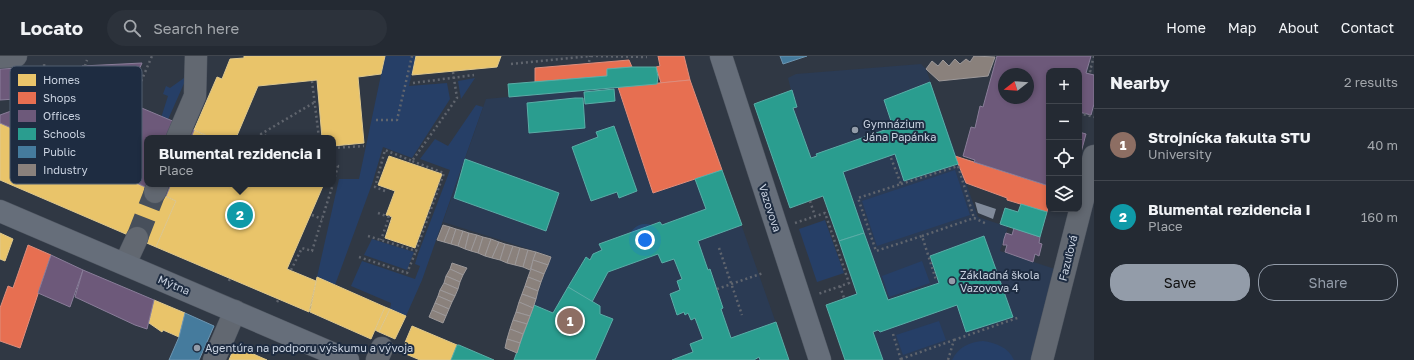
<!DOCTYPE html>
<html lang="en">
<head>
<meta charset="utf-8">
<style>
	:root { --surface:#242a33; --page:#2c323b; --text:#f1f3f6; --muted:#a3a7ac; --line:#41464e; --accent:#939ca9 }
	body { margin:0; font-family:"Golos Text",sans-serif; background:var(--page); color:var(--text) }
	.controls { position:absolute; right:12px; top:12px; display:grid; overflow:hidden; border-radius:8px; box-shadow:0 2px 6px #0003 }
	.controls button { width:36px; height:36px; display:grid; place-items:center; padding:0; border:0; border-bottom:1px solid var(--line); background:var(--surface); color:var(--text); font:20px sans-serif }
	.compass { position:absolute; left:998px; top:12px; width:36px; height:36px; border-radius:50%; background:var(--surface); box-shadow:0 2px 6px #0003; rotate:253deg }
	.you { position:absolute; left:645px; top:184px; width:14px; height:14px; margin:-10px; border:3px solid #fff; border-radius:50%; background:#1a73e8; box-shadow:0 0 0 6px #1a73e833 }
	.badge { display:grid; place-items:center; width:26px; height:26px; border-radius:50%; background:var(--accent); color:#fff; font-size:13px; font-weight:700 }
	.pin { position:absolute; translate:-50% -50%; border:2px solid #fff; box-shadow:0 1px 4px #0006 }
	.popup { position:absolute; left:144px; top:79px; width:192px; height:52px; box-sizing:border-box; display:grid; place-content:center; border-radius:8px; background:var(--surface); filter:drop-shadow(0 1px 3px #0005); font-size:13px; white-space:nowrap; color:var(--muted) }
	.popup b { font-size:15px; color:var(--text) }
	.popup::after { content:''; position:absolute; left:50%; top:100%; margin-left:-8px; border:8px solid transparent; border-top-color:var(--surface) }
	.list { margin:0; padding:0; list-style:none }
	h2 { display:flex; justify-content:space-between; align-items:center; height:52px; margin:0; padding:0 16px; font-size:17px }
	h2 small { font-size:13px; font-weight:400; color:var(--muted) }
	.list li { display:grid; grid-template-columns:26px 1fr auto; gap:12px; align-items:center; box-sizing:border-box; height:72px; padding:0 16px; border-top:1px solid var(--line) }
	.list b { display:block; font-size:15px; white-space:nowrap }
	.list p { margin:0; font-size:13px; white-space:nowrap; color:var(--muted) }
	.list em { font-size:13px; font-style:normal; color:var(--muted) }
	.actions { display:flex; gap:8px; padding:12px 16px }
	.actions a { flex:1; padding:9px 0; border:1px solid var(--accent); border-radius:16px; text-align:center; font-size:14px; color:var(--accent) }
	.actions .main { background:var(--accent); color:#111 }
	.icon { flex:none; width:22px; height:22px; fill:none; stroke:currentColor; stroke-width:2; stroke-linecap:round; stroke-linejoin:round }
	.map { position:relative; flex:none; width:1094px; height:304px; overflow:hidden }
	header { display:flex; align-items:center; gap:24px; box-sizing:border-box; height:56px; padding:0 20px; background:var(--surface); border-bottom:1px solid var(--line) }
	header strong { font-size:19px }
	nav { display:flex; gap:22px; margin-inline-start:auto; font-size:14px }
	.search { width:280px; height:36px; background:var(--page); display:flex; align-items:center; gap:10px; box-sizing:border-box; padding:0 14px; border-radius:22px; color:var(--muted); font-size:15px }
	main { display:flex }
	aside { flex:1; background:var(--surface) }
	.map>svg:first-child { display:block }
	.built { fill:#2b3b54 }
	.green { fill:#263f67 }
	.homes { fill:#e9c46a; stroke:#dfc88d }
	.shops { fill:#e76f51; stroke:#de8d7c }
	.offices { fill:#6d597a; stroke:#897d99; fill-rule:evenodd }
	.schools { fill:#2a9d8f; stroke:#5aada7 }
	.public { fill:#457b9d; stroke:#6d95b1 }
	.industry { fill:#8a817c; stroke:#9d999a }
	.building { fill:#818b9b }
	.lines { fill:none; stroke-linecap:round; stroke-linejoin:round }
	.minor-tunnel { stroke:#474f5b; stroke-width:22; stroke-dasharray:22 11; stroke-linecap:butt }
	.minor-casing { stroke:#4f5661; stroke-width:23 }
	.major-casing { stroke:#4f5661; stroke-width:23 }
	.path { stroke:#60656e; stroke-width:2.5; stroke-dasharray:2 3; stroke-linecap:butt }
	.minor { stroke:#626871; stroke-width:22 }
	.major { stroke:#666e7a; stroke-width:22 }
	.poi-dot { fill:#939ca9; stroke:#1e2c41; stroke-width:1.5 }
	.labels { text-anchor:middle; stroke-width:4; stroke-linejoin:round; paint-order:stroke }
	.poi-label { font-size:11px; fill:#c9d2e0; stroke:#1e2c41; text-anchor:start }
	.street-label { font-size:11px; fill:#c9d2e0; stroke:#1e2c41 }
	.key { fill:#1e2c41; stroke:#515e71; stroke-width:1 }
	.key-label { font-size:11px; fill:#c9d2e0 }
</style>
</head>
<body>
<header>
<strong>Locato</strong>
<div class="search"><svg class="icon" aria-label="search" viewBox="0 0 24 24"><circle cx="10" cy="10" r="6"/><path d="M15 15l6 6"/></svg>Search here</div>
<nav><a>Home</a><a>Map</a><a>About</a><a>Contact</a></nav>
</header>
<main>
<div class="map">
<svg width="1094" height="304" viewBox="0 0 1094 304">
	<rect width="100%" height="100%" fill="#303844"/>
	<g class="built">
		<path d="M 921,8 L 926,13 L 978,161 L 1008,171 L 1000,195 L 1055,213 L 1031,304 L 845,304 L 826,249 L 857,237 L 823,140 L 790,152 L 754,48 L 791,34 L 788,22 L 796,18 Z"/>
		<path d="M 618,31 L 633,80 L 653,137 L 722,114 L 789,304 L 514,304 L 551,200 L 443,166 L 486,43 Z"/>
	</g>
	<g class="green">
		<path d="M 385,0 L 416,0 L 409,30 L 447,27 L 450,43 L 412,102 L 383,91 L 372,128 L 335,229 L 317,221 L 339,123 L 359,123 Z"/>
		<path d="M 184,22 L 186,23 L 166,68 L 160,65 L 168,40 L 163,38 L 166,30 L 170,32 Z"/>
		<path d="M 475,22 L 461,43 L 458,25 Z"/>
		<path d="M 476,49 L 483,51 L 422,224 L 406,260 L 390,253 L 391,247 L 351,230 L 362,205 L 415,223 L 420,210 L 415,208 L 418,198 L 450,114 L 420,103 L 435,83 L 448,90 Z"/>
		<path d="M 955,114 L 970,159 L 877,190 L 862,145 Z"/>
		<path d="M 825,164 L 844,217 L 817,226 L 799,173 Z"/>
		<path d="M 372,183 L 414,196 L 407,214 L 364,199 Z"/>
		<path d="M 922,205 L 930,227 L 889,241 L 882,220 Z"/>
		<path d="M 939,265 L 946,284 L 903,299 L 896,279 Z"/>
		<path d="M 983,285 C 996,287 1008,291 1014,304 L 952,304 C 958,291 970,286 983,285 Z"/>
	</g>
	<g class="homes">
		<path d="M 244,0 L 385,0 L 381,18 L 358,21 L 364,87 L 333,90 L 333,82 L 322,82 L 317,24 L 258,30 L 236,82 L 212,82 L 194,74 L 217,21 L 222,23 L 230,3 L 244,2 Z"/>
		<path d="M 416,0 L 501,0 L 497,11 L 412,19 Z"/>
		<path d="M 0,67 L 176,145 L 156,191 L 0,124 Z"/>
		<path d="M 194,74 L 198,76 L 212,82 L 191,82 Z"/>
		<path d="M 389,100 L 442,118 L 415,192 L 385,182 L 392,161 L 386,159 L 395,135 L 378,129 Z"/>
		<path d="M 171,128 L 318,128 L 323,130 L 287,213 L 316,225 L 309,256 L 156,191 L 176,145 L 166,140 Z"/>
		<path d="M 0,177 L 13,183 L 5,205 L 0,203 Z"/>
		<path d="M 317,221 L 385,251 L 371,283 L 310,256 Z"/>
		<path d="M 154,244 L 185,257 L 179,281 L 163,274 L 162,276 L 149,267 Z"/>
		<path d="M 385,251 L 390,253 L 379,276 L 375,274 Z"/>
		<path d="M 390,253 L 406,260 L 395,283 L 379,276 Z"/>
		<path d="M 412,270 L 457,289 L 451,304 L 420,304 L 401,296 Z"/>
		<path d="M 235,290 L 267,304 L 229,304 Z"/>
	</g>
	<g class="shops">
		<path d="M 658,0 L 684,0 L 690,24 L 661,27 L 656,11 L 660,10 Z"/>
		<path d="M 629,4 L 632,11 L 607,13 L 607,20 L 535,26 L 535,12 Z"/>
		<path d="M 690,24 L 722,114 L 653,137 L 618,31 Z"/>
		<path d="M 955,100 L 1049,130 L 1049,147 L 1047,156 L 1007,144 L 1007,142 L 966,127 Z"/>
		<path d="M 28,189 L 51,199 L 20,292 L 0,285 L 0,252 L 8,230 L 13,232 Z"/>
	</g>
	<g class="offices">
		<path d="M 997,0 L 1091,0 L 1086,17 L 1094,19 L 1094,48 L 1091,59 L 1079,56 L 1079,15 L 1049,15 L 1049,130 L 974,106 L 975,104 L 963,100 L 971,71 L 975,72 L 980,50 L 983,51 ZM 1004,18 L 1028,18 L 1028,42 L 1004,42 Z"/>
		<path d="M 142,7 L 125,45 L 194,74 L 191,82 L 147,82 L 147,128 L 171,128 L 166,140 L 0,67 L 0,59 L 72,33 L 82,10 Z"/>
		<path d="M 42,11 L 43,26 L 51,26 L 52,36 L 31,36 L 31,42 L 0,44 L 0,13 Z"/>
		<path d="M 1079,76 L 1086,78 L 1079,104 Z"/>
		<path d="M 1014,172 L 1040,181 L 1039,187 L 1042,188 L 1039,200 L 1035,198 L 1033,206 L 1005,196 L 1007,189 L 1003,189 L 1004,183 L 1006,177 L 1012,179 Z"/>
		<path d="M 51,199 L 83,214 L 70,251 L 38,237 Z"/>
		<path d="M 83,214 L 154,244 L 147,273 L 135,269 L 75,241 Z"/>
	</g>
	<g class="schools">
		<path d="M 632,11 L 656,11 L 658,21 L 657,28 L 509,41 L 508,28 L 607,20 L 607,13 Z"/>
		<path d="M 930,26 L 958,108 L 904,125 L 895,98 L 843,116 L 864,177 L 839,185 L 823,140 L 790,152 L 754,48 L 792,34 L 797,51 L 793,52 L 811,102 L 817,100 L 816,98 L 893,71 L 884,44 Z"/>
		<path d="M 614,33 L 615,45 L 585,48 L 584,36 Z"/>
		<path d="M 575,42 L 583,42 L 585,72 L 529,77 L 527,47 Z"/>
		<path d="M 614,70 L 637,135 L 619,142 L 617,136 L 591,145 L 572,91 L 598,81 L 596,76 Z"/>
		<path d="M 465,103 L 559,137 L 546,175 L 454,142 Z"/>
		<path d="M 722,114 L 742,169 L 698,185 L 708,214 L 710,213 L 723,252 L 721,253 L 731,282 L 776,266 L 789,304 L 760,304 L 759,301 L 754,304 L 672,304 L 693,296 L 690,288 L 703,283 L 695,262 L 691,264 L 688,257 L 685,259 L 684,256 L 677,259 L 670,238 L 680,234 L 677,225 L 682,223 L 674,203 L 662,207 L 658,198 L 608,216 L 592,246 L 568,231 L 586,201 L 590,204 L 593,198 L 602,194 L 599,188 L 660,166 L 662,169 L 706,153 L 695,123 Z"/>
		<path d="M 1021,148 L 1047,156 L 1040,181 L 1000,168 L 1005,152 L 1018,156 Z"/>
		<path d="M 864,177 L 888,244 L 939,227 L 930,200 L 984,180 L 1013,261 L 966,276 L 957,249 L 880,276 L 878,274 L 873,276 L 883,304 L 845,304 L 826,249 L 857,238 L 839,185 Z"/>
		<path d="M 568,231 L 600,250 L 600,258 L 613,263 L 595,304 L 514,304 L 534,249 L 553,257 Z"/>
		<path d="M 457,289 L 459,289 L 494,304 L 451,304 Z"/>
	</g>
	<g class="public">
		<path d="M 780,0 L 807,0 L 783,8 Z"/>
		<path d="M 185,257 L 214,270 L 199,304 L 169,304 L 179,281 Z"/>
	</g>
	<g class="industry">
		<path d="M 974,0 L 995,1 L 988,20 L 939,25 L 926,13 L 932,5 L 938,10 L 943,4 L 949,10 L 955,3 L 960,8 L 966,3 L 970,6 Z"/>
		<path d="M 443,169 L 450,171 L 444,186 L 437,184 Z"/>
		<path d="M 450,171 L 456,173 L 451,188 L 444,186 Z"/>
		<path d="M 456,173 L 463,175 L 458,190 L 451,188 Z"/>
		<path d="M 463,175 L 469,177 L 465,193 L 458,190 Z"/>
		<path d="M 469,177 L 477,179 L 471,195 L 465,193 Z"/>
		<path d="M 477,179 L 483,181 L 478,197 L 471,195 Z"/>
		<path d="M 483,181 L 491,183 L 485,200 L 478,197 Z"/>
		<path d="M 491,183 L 499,186 L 492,202 L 485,200 Z"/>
		<path d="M 499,186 L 505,188 L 500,204 L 492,202 Z"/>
		<path d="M 505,188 L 513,190 L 507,207 L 500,204 Z"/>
		<path d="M 513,190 L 520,192 L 515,209 L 507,207 Z"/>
		<path d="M 520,192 L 528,194 L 523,211 L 515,209 Z"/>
		<path d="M 528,194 L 536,196 L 530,214 L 523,211 Z"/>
		<path d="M 536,196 L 551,201 L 548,209 L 533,204 Z"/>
		<path d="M 533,204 L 548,209 L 544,218 L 531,213 Z"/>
		<path d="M 452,207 L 467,212 L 463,219 L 450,213 Z"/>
		<path d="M 450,213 L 463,219 L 460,226 L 446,220 Z"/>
		<path d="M 531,213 L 544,218 L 541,226 L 528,221 Z"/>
		<path d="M 446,220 L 460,226 L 458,233 L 444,227 Z"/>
		<path d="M 528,221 L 541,226 L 538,235 L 525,230 Z"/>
		<path d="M 444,227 L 458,233 L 455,240 L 440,234 Z"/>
		<path d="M 525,230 L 538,235 L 536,243 L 522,238 Z"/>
		<path d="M 440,234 L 455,240 L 452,246 L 438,240 Z"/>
		<path d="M 522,238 L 536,243 L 533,252 L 519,246 Z"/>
		<path d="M 438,240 L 452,246 L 449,253 L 435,247 Z"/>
		<path d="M 519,246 L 533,252 L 530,260 L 516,256 Z"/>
		<path d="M 435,247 L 449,253 L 446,260 L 432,254 Z"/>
		<path d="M 432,254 L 446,260 L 443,267 L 429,261 Z"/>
		<path d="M 516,256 L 530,260 L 527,268 L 513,264 Z"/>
		<path d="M 513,264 L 527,268 L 523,278 L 510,273 Z"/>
		<path d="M 510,273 L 523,278 L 520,287 L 507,283 Z"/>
		<path d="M 507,283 L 520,287 L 517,297 L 505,292 Z"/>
	</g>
	<path class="building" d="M 975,146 L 996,153 L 993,163 L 978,157 Z"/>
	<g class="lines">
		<path class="minor-tunnel" d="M 137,182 L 155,136"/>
		<g class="minor-casing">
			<g id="minor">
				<path d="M 0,1 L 16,0"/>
				<path d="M 177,82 L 195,40 L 196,0"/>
				<path d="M 155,136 L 158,128"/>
				<path d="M 125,208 L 137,182"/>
				<path d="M 214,304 L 235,255"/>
				<path d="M 377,304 L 382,292"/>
				<path d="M 1042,304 L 1094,100"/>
			</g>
		</g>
		<g class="major-casing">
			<g id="major">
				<path d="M 721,0 L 820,304"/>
				<path d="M 0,155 L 348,304"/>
			</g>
		</g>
		<g class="path">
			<path d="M 591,0 L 647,1"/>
			<path d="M 1094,0 L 1090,15 L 1094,16"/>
			<path d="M 589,6 L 590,0"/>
			<path d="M 511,8 L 590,0"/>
			<path d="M 85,10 L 87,4"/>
			<path d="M 312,25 L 319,82"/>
			<path d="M 413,27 L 474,19"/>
			<path d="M 30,45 L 53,38 L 53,24 L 45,24 L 44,7"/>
			<path d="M 1079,57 L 1094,61"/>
			<path d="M 10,61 L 53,77"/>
			<path d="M 376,64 L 397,64 L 412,0"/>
			<path d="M 40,72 L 51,56 L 53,38"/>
			<path d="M 271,82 L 261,78 L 315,46"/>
			<path d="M 333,92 L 364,90"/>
			<path d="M 891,102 L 901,128 L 858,142 L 876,195 L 922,180 L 936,224"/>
			<path d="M 333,108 L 338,110 L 333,127"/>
			<path d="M 142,120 L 107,105 L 152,0"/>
			<path d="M 901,128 L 958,110 L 974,162"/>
			<path d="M 385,135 L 375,131 L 385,94 L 412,105 L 457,42 L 453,16"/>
			<path d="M 810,145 L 815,160"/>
			<path d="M 378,157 L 389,161 L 381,184"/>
			<path d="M 312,159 L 322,163"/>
			<path d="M 795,167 L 825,157 L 849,227 L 818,238"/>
			<path d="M 368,180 L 416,195 L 444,117 L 412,105"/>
			<path d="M 922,180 L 974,162 L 987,168"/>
			<path d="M 719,192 L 742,259"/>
			<path d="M 359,201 L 407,217 L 416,195"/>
			<path d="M 291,214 L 302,192 L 312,195 L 333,128"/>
			<path d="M 229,225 L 230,222"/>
			<path d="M 840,230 L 844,242"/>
			<path d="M 717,233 L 763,217"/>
			<path d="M 277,246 L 279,243"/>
			<path d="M 893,278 L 901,304"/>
			<path d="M 954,284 L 1020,261"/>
			<path d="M 901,303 L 954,284 L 948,304"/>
		</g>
		<use href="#minor" class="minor"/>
		<use href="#major" class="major"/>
	</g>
	<g class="poi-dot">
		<circle cx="855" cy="74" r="4"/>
		<circle cx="952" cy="225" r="4"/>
		<circle cx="197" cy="292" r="4"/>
	</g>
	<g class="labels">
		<g class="poi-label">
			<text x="863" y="72">Gymnázium<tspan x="863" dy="13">Jána Papánka</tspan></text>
			<text x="960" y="223">Základná škola<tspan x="960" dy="13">Vazovova 4</tspan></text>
			<text x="205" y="296">Agentúra na podporu výskumu a vývoja</text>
		</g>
		<g class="street-label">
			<text transform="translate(770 152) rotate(72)" y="4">Vazovova</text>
			<text transform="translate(1068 202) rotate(-76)" y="4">Fazuľová</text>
			<text transform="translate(174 229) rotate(23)" y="4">Mýtna</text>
		</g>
	</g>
	<rect x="10" y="10" width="132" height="118" rx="6" class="key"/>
	<rect x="18" y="18" width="18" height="12" fill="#e9c46a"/>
	<rect x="18" y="36" width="18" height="12" fill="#e76f51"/>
	<rect x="18" y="54" width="18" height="12" fill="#6d597a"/>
	<rect x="18" y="72" width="18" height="12" fill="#2a9d8f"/>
	<rect x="18" y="90" width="18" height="12" fill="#457b9d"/>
	<rect x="18" y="108" width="18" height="12" fill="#8a817c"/>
	<g class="key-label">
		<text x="43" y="28">Homes</text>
		<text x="43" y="46">Shops</text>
		<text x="43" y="64">Offices</text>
		<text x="43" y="82">Schools</text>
		<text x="43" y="100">Public</text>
		<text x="43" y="118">Industry</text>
	</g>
</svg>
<div class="controls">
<button>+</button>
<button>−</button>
<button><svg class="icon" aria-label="locate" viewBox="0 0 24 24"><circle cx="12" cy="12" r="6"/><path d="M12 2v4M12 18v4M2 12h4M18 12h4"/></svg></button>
<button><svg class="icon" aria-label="layers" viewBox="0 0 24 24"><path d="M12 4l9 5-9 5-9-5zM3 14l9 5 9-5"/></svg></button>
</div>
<svg class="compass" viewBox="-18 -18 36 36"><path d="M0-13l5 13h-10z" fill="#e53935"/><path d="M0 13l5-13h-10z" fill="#a3a7ac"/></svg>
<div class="you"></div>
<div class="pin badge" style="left:570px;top:265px;background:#8d6e63">1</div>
<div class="pin badge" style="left:240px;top:159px;background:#0f9aa8">2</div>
<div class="popup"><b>Blumental rezidencia I</b>Place</div>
</div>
<aside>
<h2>Nearby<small>2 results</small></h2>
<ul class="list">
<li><span class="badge" style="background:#8d6e63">1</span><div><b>Strojnícka fakulta STU</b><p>University</p></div><em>40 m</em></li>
<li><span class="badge" style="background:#0f9aa8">2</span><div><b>Blumental rezidencia I</b><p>Place</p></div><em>160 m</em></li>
</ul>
<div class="actions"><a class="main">Save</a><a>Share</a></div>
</aside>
</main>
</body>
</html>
